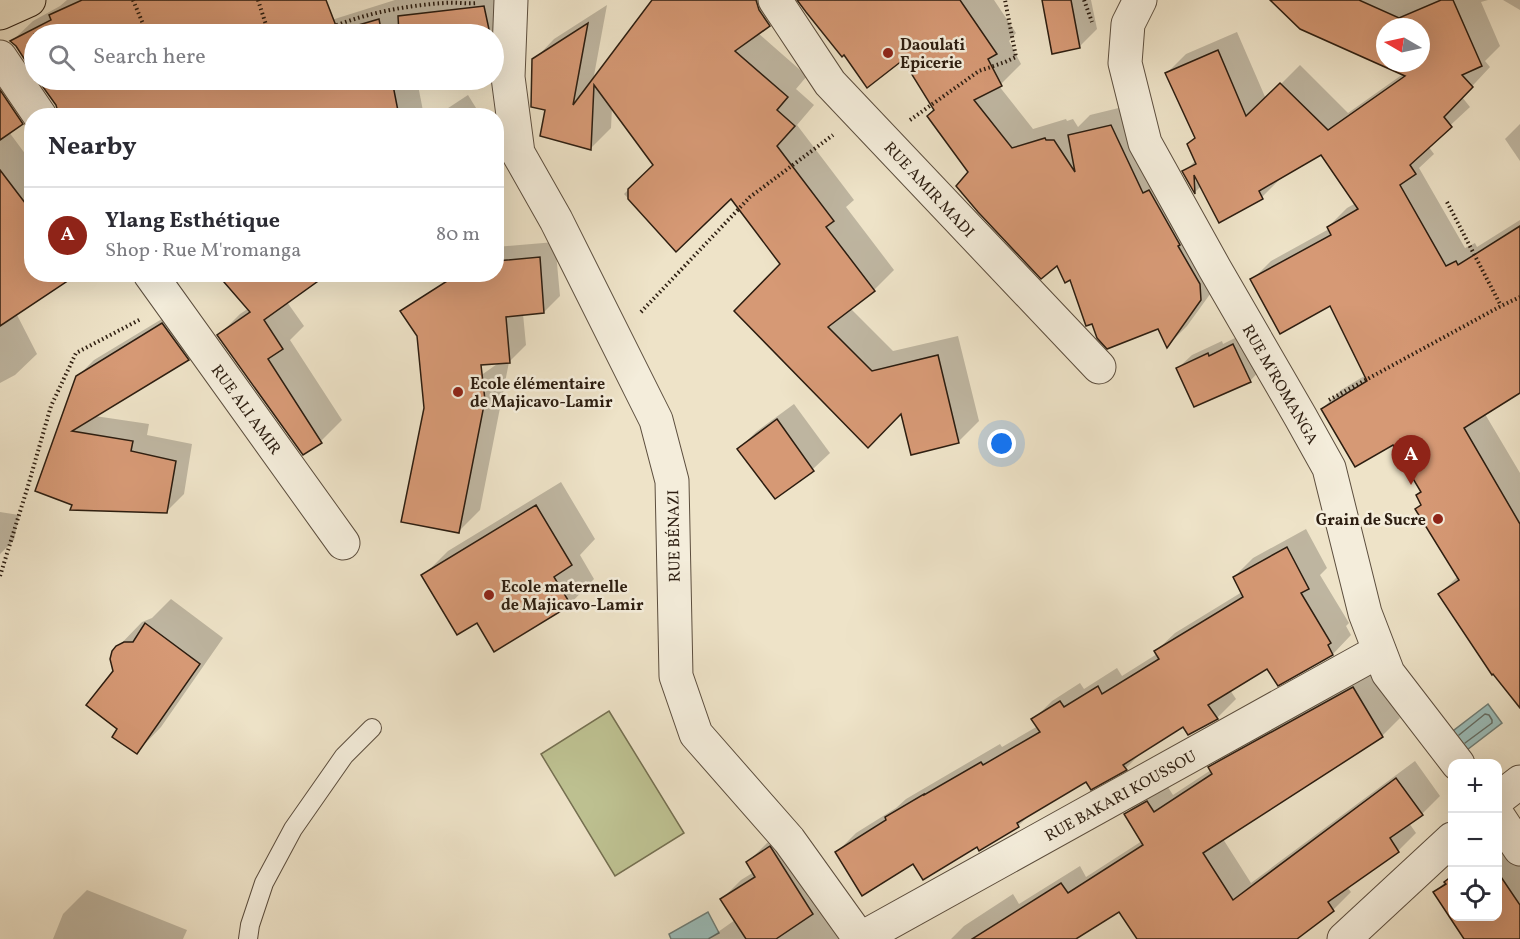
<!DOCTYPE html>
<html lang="en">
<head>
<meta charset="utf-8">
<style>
	:root { --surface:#fff; --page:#f7f7f7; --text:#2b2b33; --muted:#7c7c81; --line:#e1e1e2; --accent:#8f2418 }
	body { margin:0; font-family:Vollkorn,serif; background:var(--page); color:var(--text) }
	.controls { position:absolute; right:18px; bottom:18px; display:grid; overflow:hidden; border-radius:12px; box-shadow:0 6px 24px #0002 }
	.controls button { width:54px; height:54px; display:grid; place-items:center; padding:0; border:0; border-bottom:2px solid var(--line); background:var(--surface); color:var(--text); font:30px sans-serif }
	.compass { position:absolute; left:1376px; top:18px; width:54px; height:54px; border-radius:50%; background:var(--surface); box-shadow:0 6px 24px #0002; rotate:279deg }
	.you { position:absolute; left:1002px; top:444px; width:21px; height:21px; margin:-15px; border:4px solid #fff; border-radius:50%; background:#1a73e8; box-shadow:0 0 0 9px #1a73e833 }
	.badge { display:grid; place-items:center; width:39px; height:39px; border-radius:50%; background:var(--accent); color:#fff; font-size:20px; font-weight:700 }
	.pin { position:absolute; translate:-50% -50px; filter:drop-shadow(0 2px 3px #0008) }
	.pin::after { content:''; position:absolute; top:32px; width:21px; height:18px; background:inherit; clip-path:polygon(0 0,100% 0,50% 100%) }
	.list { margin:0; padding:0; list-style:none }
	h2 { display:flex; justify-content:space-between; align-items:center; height:78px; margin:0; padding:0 24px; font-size:26px }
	h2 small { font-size:20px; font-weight:400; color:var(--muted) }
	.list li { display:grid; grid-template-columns:39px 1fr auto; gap:18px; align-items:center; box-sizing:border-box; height:96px; padding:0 24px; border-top:2px solid var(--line) }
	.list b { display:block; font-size:22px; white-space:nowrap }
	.list p { margin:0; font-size:20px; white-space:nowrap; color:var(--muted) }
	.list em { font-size:20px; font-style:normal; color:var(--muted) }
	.icon { flex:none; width:33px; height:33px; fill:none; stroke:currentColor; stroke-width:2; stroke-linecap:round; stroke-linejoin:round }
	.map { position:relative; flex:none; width:1520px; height:939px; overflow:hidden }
	.search { position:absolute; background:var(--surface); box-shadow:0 6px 24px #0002; left:24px; top:24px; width:480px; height:66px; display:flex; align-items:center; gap:15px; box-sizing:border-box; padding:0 21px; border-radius:33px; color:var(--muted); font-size:22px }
	.panel { position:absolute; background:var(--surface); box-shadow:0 6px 24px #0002; left:24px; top:108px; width:480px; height:174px; border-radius:24px }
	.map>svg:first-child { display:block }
	.green { fill:#bec292; stroke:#757051; stroke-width:1.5 }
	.water { fill:#9abdba; stroke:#6e7d76; stroke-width:1.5 }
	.shadow { fill:#0003; fill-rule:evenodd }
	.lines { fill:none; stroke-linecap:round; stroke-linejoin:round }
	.shore { stroke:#636d65; stroke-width:1.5 }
	.building { fill:#d69975; stroke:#2c1d10; stroke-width:1.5; fill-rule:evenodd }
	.lane-casing { stroke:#5c4e3e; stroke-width:20 }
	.street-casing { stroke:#5c4e3e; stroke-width:35 }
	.primary-casing { stroke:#2c1d10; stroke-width:35 }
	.path { stroke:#2c1d10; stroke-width:4; stroke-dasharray:1.5 3; stroke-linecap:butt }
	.lane { stroke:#f4eddb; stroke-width:18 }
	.street { stroke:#f4eddb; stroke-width:33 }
	.primary { stroke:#eee3c8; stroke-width:33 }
	.poi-dot { fill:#8f2418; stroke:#f4eddb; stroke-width:2 }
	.labels { text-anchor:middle; stroke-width:5; stroke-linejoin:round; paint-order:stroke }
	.poi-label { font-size:16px; font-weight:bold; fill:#2c1d10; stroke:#f4eddb; text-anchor:start }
	.street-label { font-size:16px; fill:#2c1d10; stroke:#f4eddb }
</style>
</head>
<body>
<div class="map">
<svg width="1520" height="939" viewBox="0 0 1520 939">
	<rect width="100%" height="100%" fill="#eee3c8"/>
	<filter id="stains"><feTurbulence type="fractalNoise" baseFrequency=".00333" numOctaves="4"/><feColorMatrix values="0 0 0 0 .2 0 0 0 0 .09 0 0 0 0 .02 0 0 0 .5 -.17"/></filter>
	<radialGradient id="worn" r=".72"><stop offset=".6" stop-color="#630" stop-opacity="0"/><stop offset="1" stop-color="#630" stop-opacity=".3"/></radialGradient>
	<path class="green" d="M 609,711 L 684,833 L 615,876 L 541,754 Z"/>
	<g class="water">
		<path d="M 1488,704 L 1502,723 L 1463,753 L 1449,734 Z"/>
		<path d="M 708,912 L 719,933 L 708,939 L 671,939 L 669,934 Z"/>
	</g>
	<g class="shadow">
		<path d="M 67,0 L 291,0 L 236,24 L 240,34 L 34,34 L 34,72 L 17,45 L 12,41 L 33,21 L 60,6 Z"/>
		<path d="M 395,0 L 508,0 L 494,34 L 287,34 Z"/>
		<path d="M 654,0 L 786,0 L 789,5 L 769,25 L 758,33 L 807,76 L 796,89 L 814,105 L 797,125 L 854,200 L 846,207 L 894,270 L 874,290 L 850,308 L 893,351 L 958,336 L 979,421 L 959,441 L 902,412 L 868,445 L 782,264 L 731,197 L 676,249 L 624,194 L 654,164 L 612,107 L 611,128 L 591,148 L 546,108 L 534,60 L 554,39 L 607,5 L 593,81 Z"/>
		<path d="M 799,0 L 994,0 L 1016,33 L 1009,41 L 1021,64 L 999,86 L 1033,129 L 1066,119 L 1067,121 L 1073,119 L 1078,127 L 1090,115 L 1131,105 L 1221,279 L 1187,326 L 1168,345 L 1159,327 L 1071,278 L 970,173 L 935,109 L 903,58 L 844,53 Z"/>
		<path d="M 1044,0 L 1091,0 L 1097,29 L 1080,46 Z"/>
		<path d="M 1272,0 L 1488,0 L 1481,2 L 1500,46 L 1485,61 L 1490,67 L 1462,97 L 1470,107 L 1428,146 L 1434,154 L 1419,168 L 1465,248 L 1475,243 L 1477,247 L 1520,220 L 1520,391 L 1485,414 L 1520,473 L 1520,706 L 1440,594 L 1458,576 L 1417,496 L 1422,491 L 1394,443 L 1322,409 L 1341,390 L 1366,375 L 1331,304 L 1252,280 L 1271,261 L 1329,229 L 1328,227 L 1347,208 L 1356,203 L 1321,153 L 1280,177 L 1281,178 L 1262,197 L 1201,186 L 1195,192 L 1184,172 L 1196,160 L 1196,137 L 1167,73 L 1186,54 L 1237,32 L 1266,99 L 1300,65 L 1348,113 L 1403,74 ZM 1385,27 L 1421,27 L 1421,63 L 1385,63 Z"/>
		<path d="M 1503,0 L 1520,0 L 1520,10 Z"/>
		<path d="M 0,44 L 43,102 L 22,123 L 9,132 L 32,163 L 32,274 L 16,313 L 37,354 L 15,375 L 0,383 Z"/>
		<path d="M 40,80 L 417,80 L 424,116 L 59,116 L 57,105 Z"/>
		<path d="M 468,95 L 481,116 L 436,116 Z"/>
		<path d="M 1520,124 L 1520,161 L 1505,139 Z"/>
		<path d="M 555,242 L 560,296 L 544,312 L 523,314 L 526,345 L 509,362 L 480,510 L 458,532 L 480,376 L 500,362 L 439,288 L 450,277 L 450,274 L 496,274 L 496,247 Z"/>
		<path d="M 287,302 L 304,326 L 290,340 L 342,420 L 321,441 L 219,335 L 240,314 L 249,308 Z"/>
		<path d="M 180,308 L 204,342 L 188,359 L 95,416 L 149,424 L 147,435 L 192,444 L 184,494 L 167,511 L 74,504 L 37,490 L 77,377 L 94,360 Z"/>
		<path d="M 1247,332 L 1263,367 L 1250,381 L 1178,368 L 1192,355 L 1222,341 L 1223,344 Z"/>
		<path d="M 794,404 L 830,453 L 813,469 L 775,497 L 739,449 L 756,432 Z"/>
		<path d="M 561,482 L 595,539 L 580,555 L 594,579 L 570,604 L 477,621 L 423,576 L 448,551 Z"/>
		<path d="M 0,512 L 19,515 L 14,540 L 0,554 L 0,556 Z"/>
		<path d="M 1306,529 L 1327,568 L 1320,575 L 1349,623 L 1346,626 L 1351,635 L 1333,654 L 1278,684 L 1267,667 L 1230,690 L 1236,699 L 1217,718 L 1184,725 L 1144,750 L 1126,768 L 1091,788 L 1086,780 L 1033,812 L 1018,826 L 977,845 L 914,862 L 837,852 L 856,833 L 896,808 L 906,799 L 1000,744 L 1002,747 L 1038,726 L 1033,720 L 1052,701 L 1080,683 L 1084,689 L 1117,668 L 1122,676 L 1157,654 L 1156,651 L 1175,633 L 1242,592 L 1234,577 L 1253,558 Z"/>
		<path d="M 171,599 L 223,638 L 161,727 L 137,752 L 119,729 L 113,652 L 142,622 L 152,618 Z"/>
		<path d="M 1371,670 L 1400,718 L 1382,736 L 1223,839 L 1251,883 L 1415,761 L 1440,796 L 1422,814 L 1409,823 L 1416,833 L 1398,851 L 1347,887 L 1351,892 L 1333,910 L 1294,939 L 1174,939 L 1120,910 L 1073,939 L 951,939 L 964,926 L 1013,894 L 1019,904 L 1080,866 L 1086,877 L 1142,841 L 1126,814 L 1144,796 L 1166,784 L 1173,795 L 1211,770 L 1210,768 L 1228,750 Z"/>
		<path d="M 789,828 L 840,939 L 708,939 L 735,920 L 722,899 L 741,880 L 754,872 L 748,862 L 767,843 Z"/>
		<path d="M 1498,841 L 1520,844 L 1520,939 L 1466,939 L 1435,892 L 1452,875 L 1452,916 L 1498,916 Z"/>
		<path d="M 87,890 L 187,930 L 183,939 L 53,939 L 63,914 Z"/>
	</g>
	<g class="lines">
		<path class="shore" d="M 1459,735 L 1485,714 L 1489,715 L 1492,720 L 1492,723 L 1465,743"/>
	</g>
	<g class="building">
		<path d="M 82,0 L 326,0 L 338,31 L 379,19 L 382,34 L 34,34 L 34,74 L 16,46 L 10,41 L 51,20 L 49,15 Z"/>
		<path d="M 652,0 L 756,0 L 759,10 L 770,26 L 735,51 L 788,97 L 777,110 L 795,126 L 777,146 L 834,221 L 826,227 L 875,291 L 828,327 L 872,371 L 938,355 L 959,443 L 911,455 L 901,414 L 868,448 L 734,311 L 780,264 L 731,199 L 676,252 L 628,199 L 628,189 L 653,165 L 594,85 L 591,150 L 540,136 L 545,110 L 531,107 L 532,59 L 588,23 L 573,105 Z"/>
		<path d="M 797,0 L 960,0 L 997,54 L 988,59 L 1002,86 L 974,100 L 1012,148 L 1045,138 L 1046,140 L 1054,140 L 1075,172 L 1068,135 L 1111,125 L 1143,193 L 1149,190 L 1180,245 L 1178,246 L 1200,284 L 1201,300 L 1167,348 L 1158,329 L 1107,349 L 1097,338 L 1092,324 L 1086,326 L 1070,280 L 1065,283 L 1057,266 L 1041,279 L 978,212 L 956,186 L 968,172 L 927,116 L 934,110 L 903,60 L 867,88 L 844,55 L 842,57 L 806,12 Z"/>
		<path d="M 1042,0 L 1071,0 L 1080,48 L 1052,54 Z"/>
		<path d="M 1270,0 L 1359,0 L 1399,18 L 1441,0 L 1453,0 L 1482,66 L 1462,75 L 1473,87 L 1444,117 L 1452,127 L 1410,165 L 1416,174 L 1400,185 L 1446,266 L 1456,261 L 1458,265 L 1520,226 L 1520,393 L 1464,428 L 1520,524 L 1520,708 L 1493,674 L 1492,675 L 1438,594 L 1459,580 L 1415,509 L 1421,505 L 1416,495 L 1421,492 L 1393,445 L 1355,467 L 1321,409 L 1367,381 L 1330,306 L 1280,334 L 1250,279 L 1331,235 L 1327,227 L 1358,209 L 1321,155 L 1259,191 L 1263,199 L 1219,223 L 1194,175 L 1195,194 L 1182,171 L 1196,164 L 1187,144 L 1195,138 L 1165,73 L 1218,50 L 1246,116 L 1280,83 L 1328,130 L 1405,76 L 1300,29 ZM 1385,27 L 1421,27 L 1421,63 L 1385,63 Z"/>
		<path d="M 484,6 L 490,34 L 399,34 L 398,16 Z"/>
		<path d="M 38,80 L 392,80 L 399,116 L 59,116 L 56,105 Z"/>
		<path d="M 0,90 L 23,124 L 0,140 Z"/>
		<path d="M 0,170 L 32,212 L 32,274 L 78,274 L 0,326 Z"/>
		<path d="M 540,257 L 544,313 L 506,317 L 510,363 L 481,365 L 485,400 L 459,533 L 401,522 L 424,408 L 417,336 L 400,311 L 458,274 L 496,274 L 496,261 Z"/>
		<path d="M 217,274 L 328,274 L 264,320 L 283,349 L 268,359 L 322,443 L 303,455 L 217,335 L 250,312 Z"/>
		<path d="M 162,323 L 189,360 L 72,431 L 133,441 L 131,451 L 176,461 L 167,513 L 70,510 L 72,505 L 35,491 L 76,376 Z"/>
		<path d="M 1233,344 L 1251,382 L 1194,407 L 1176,368 L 1208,353 L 1209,356 Z"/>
		<path d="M 777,419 L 814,471 L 775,499 L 737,449 Z"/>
		<path d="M 536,505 L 572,565 L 554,577 L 571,605 L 494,652 L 477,623 L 457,635 L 421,575 Z"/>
		<path d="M 1287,547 L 1309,589 L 1301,593 L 1331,643 L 1328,645 L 1333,655 L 1278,686 L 1267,669 L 1208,705 L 1218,719 L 1188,735 L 1183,727 L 1123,765 L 1127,770 L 1091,790 L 1086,782 L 1017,823 L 1019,827 L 979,851 L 977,847 L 923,880 L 913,864 L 862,896 L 835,852 L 886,820 L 885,817 L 924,794 L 924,795 L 981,762 L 983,765 L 1040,732 L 1031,719 L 1060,701 L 1064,707 L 1098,686 L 1102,694 L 1159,659 L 1154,651 L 1243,597 L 1233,577 Z"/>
		<path d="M 145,623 L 200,664 L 137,754 L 112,737 L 117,729 L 86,705 L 113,671 L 110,659 L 112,651 L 116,646 L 124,642 L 133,642 Z"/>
		<path d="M 1353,687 L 1383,737 L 1203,853 L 1233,900 L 1396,778 L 1423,815 L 1390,838 L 1399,852 L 1328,902 L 1334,911 L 1297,939 L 1137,939 L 1119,912 L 1076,939 L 972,939 L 1061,883 L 1068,893 L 1143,845 L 1124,814 L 1147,801 L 1154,812 L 1212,774 L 1208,767 Z"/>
		<path d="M 770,846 L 813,914 L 776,939 L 746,939 L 720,899 L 755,877 L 746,862 Z"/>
		<path d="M 1497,871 L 1520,905 L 1520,939 L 1464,939 L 1433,892 L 1446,884 L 1444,882 L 1452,876 L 1452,916 L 1497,916 Z"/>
	</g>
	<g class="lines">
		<g class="lane-casing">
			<path id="lane" d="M 248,939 L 250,925 L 264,883 L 293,829 L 344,756 L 372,728"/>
		</g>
		<g class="street-casing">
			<g id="street">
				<path d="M 511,0 L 508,77 L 518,153 L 556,220 L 656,420 L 672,481 L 676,676 L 696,734 L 789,840 L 860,939"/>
				<path d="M 775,0 L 830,83 L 1099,367"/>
				<path d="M 1140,0 L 1128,24 L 1125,63 L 1145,143 L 1215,269 L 1300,416 L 1329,468 L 1365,613 L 1388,673 L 1458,764"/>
				<path d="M 0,57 L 40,116"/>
				<path d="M 150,274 L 343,543"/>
				<path d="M 1498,799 L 1520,782"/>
				<path d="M 1498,816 L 1520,849"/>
				<path d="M 860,939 L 1379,651"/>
				<path d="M 1344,939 L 1452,839"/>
			</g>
		</g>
		<g class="primary-casing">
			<path id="primary" d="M 0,13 L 29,0"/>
		</g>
		<g class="path">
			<path d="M 133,0 L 146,31 L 159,34"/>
			<path d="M 258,0 L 269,34"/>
			<path d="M 1084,0 L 1092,22"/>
			<path d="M 316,34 C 356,15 400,6 444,3 C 455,2 466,4 477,3"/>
			<path d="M 910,120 L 979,71 L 1005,62 L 1016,57 L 1005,0"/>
			<path d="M 1447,202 L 1501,306"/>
			<path d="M 641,312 L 750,197 L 833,135"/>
			<path d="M 1329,400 L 1501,306 L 1520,297"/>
			<path d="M 0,576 L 28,486 L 51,406 L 76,353 L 141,319"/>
		</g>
		<use href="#lane" class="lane"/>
		<use href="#street" class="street"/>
		<use href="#primary" class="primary"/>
	</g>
	<g class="poi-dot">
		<circle cx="888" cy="53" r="6"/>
		<circle cx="458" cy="392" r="6"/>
		<circle cx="1438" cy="519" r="6"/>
		<circle cx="489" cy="595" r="6"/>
	</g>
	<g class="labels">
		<g class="poi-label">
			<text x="900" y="50">Daoulati<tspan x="900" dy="18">Epicerie</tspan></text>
			<text x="470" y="389">Ecole élémentaire<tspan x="470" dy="18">de Majicavo-Lamir</tspan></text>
			<text x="1426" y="525" text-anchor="end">Grain de Sucre</text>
			<text x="501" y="592">Ecole maternelle<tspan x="501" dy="18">de Majicavo-Lamir</tspan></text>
		</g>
		<g class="street-label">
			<text transform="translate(930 189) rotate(47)" y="6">RUE AMIR MADI</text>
			<text transform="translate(1281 384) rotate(60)" y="6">RUE M'ROMANGA</text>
			<text transform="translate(247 409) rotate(54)" y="6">RUE ALI AMIR</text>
			<text transform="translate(673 536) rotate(-91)" y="6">RUE BÉNAZI</text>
			<text transform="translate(1120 795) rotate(-29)" y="6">RUE BAKARI KOUSSOU</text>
		</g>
	</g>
	<rect width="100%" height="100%" filter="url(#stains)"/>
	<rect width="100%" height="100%" fill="url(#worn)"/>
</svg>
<div class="controls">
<button>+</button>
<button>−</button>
<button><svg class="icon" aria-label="locate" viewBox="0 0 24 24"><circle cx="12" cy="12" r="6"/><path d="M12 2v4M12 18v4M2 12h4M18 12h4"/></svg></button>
</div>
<svg class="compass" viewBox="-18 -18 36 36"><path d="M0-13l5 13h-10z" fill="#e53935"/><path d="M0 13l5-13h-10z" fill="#7c7c81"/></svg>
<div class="you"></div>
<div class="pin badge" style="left:1411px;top:485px">A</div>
<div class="search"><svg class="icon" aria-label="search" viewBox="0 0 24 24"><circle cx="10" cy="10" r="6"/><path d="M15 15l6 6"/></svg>Search here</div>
<section class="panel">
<h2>Nearby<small></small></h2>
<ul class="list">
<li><span class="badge">A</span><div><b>Ylang Esthétique</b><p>Shop · Rue M'romanga</p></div><em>80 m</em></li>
</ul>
</section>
</div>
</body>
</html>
